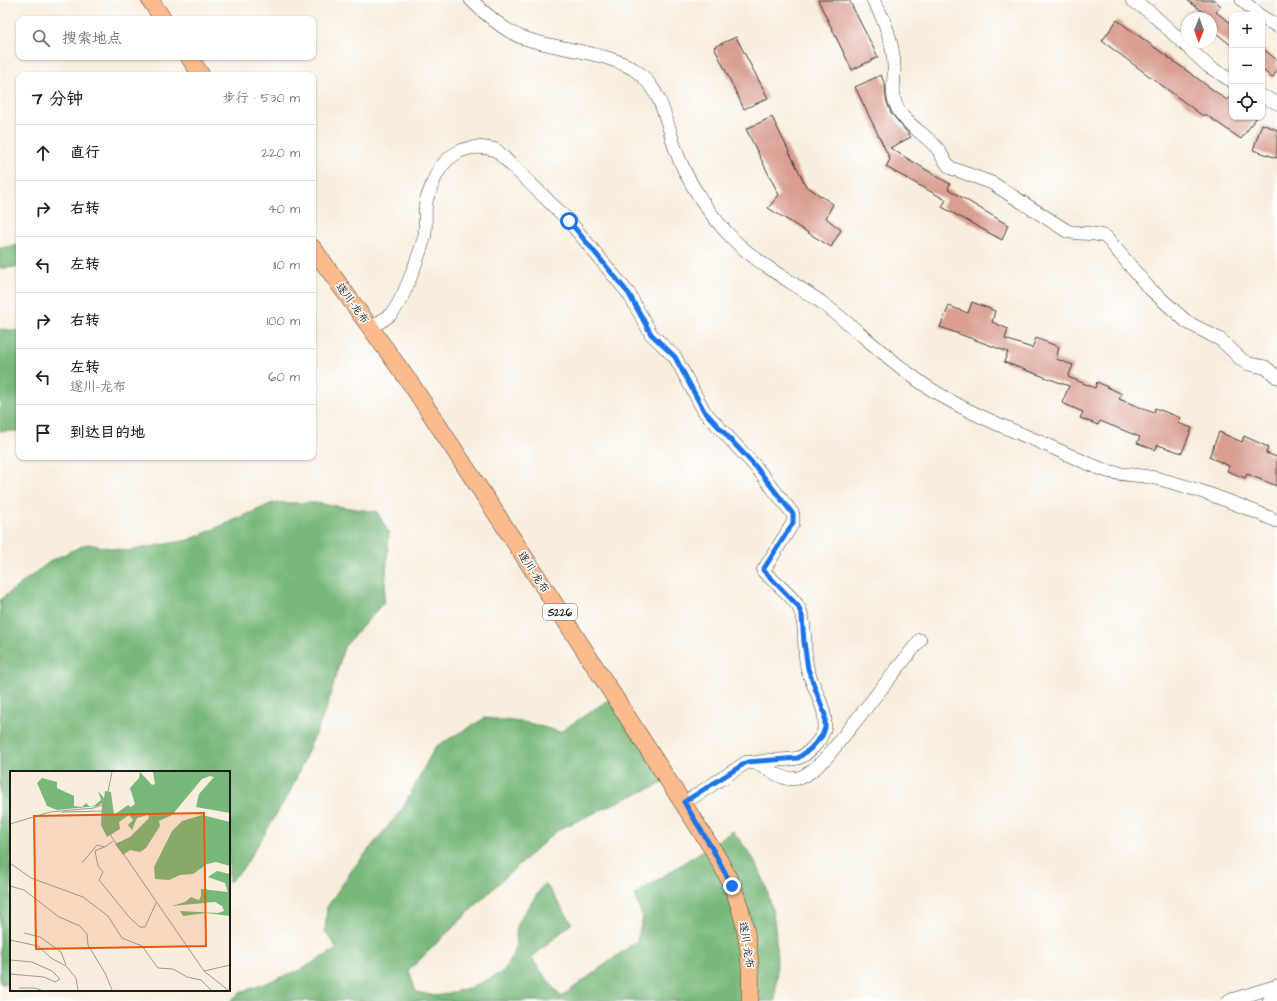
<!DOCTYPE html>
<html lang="zh">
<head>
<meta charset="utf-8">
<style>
	:root { --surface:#fff; --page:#f2f2f2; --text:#222; --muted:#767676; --line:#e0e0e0 }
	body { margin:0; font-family:"Architects Daughter","LXGW WenKai TC",sans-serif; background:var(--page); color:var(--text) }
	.controls { position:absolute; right:12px; top:12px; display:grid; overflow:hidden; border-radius:8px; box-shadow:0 1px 3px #0004 }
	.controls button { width:36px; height:36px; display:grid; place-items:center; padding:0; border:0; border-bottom:1px solid var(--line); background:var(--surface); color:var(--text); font:20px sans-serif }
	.compass { position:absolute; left:1181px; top:12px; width:36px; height:36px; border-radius:50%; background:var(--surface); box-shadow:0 1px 3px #0004; rotate:181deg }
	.stop { position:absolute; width:12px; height:12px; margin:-9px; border:3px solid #1a73e8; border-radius:50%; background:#fff }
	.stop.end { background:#1a73e8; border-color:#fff; box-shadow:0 1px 4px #0008 }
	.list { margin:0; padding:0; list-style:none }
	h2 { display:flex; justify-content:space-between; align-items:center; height:52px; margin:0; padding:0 16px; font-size:17px }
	h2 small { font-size:13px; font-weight:400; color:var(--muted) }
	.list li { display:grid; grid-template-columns:26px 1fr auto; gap:12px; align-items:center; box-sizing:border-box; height:56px; padding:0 16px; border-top:1px solid var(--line) }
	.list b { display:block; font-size:15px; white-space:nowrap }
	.list p { margin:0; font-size:13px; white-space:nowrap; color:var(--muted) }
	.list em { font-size:13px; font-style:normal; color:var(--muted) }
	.icon { flex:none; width:22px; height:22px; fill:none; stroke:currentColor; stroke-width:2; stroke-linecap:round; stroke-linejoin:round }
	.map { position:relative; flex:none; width:1277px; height:1001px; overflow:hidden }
	.search { position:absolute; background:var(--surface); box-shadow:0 1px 3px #0004; left:16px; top:16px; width:300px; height:44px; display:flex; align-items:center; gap:10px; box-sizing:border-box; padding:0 14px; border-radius:8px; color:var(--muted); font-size:15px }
	.panel { position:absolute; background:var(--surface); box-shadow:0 1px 3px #0004; left:16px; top:72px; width:300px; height:388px; border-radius:8px }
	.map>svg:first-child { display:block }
	.forest { fill:#78b87a; stroke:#4a6a4b }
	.building { fill:#d99e91 }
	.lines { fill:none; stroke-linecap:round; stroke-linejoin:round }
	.minor-casing { stroke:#3d3c39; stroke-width:14 }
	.major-casing { stroke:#3d3c39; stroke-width:18 }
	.minor { stroke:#fff; stroke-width:13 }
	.major { stroke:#fbbb8d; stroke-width:17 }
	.route { stroke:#1a73e8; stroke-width:5 }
	.labels { text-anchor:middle; stroke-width:3; stroke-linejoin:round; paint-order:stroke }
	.shield { fill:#fff; stroke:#606060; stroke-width:1 }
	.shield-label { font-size:10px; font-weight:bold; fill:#1c1c1c }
	.street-label { font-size:11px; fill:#1c1c1c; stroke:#fff }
	.inset-road { fill:none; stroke:#a09a90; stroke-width:1 }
	.view { fill:#e8590c; fill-opacity:0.15; stroke:#e8590c; stroke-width:2 }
	.inset-edge { fill:none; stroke:#1c1c1c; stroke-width:2 }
</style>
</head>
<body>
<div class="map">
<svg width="1277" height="1001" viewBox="0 0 1277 1001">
	<rect width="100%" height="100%" fill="#fff"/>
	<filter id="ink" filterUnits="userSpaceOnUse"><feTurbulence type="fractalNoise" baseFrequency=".025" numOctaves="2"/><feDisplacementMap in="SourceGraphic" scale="8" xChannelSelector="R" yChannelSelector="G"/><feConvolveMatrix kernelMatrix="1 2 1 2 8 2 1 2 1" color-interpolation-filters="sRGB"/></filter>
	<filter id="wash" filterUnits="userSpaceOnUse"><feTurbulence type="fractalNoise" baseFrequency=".012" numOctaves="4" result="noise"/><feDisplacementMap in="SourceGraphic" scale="16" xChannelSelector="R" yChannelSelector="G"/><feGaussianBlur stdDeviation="0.9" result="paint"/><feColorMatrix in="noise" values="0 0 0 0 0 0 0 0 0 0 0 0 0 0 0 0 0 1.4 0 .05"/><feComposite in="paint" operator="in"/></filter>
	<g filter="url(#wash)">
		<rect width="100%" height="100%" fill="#f8eede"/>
		<g class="forest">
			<path d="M 19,245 L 19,267 L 0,268 L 0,248 Z"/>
			<path d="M 0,329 L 19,331 L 19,431 L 0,431 Z"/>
			<path d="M 273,503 L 316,503 L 377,512 L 389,533 L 384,602 L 344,647 L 327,707 L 290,792 L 243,869 L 229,882 L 229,772 L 11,772 L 11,986 L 0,983 L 0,600 L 52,560 L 87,544 L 127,551 L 189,540 Z"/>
			<path d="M 614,696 L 669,781 L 624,799 L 558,830 L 504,878 L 409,970 L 416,992 L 437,996 L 472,987 L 503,972 L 515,951 L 517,923 L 545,883 L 572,923 L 531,958 L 561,997 L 637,941 L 643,918 L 634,895 L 733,831 C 739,840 747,849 753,858 C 778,901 779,953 775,1001 L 230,1001 L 240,993 L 302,969 L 337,949 L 325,931 L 327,907 L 352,870 L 403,808 L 435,747 L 485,718 L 529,723 L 560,732 Z"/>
		</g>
		<g id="blocks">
			<g class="building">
				<path d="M 818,0 L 849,0 L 878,57 L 852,70 Z"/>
				<path d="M 1187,0 L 1214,0 L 1221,6 L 1216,12 L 1232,24 L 1232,46 L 1211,29 L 1211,18 Z"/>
				<path d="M 1117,20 L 1227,100 L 1232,93 L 1232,117 L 1257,117 L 1241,139 L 1205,114 L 1203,116 L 1102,41 Z"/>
				<path d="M 736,37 L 768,98 L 744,109 L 714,47 Z"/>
				<path d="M 1262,48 L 1277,60 L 1277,71 L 1272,78 L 1262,69 Z"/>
				<path d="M 881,75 L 885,85 L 886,99 L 891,113 L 911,137 L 890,148 L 950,184 L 948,189 L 1008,225 L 1002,240 L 942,207 L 946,200 L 886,167 L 890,159 L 855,87 Z"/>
				<path d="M 772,117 L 806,186 L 833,204 L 826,218 L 841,230 L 831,247 L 768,208 L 779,195 L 746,129 Z"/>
				<path d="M 1262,124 L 1277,130 L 1277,158 L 1253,150 Z"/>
				<path d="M 972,302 L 995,311 L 992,322 L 1008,329 L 1005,339 L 1032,348 L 1036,338 L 1059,347 L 1056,359 L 1073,365 L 1068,377 L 1095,388 L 1097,382 L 1122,394 L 1119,399 L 1154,413 L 1155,408 L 1181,418 L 1178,423 L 1192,428 L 1182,453 L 1158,445 L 1155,450 L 1137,443 L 1140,437 L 1100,421 L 1098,425 L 1080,418 L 1083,412 L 1062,403 L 1069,386 L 1004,362 L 1008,352 L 940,327 L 949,306 L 968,313 Z"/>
				<path d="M 1219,432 L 1242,442 L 1244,436 L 1268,447 L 1266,453 L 1277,457 L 1277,486 L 1247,474 L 1245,478 L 1227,471 L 1229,466 L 1209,457 Z"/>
			</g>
		</g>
	</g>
	<g filter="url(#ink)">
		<use href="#blocks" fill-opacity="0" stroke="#3d3c39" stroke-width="1"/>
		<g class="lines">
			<g class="minor-casing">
				<g id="minor">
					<path d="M 471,0 C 483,12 507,33 524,38 C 554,49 616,53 639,73 C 662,93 666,120 675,148 C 686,180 708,213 731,237 C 757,264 791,281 821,302 C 856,328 887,359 923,384 C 960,409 995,423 1035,440 C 1059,450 1080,461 1104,470 C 1121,476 1142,474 1159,479 C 1200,489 1238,504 1277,521"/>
					<path d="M 873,0 C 885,20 893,42 894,66 C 895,78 891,91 895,102 C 902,123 922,131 936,147 C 942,154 944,162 951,168 L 992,183 L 1067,231 C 1080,235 1093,231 1106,237 L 1148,287 L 1187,322 L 1221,340 L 1242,360 L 1249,364 L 1265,367 L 1277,377"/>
					<path d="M 1132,0 L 1150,12 L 1208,66 L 1232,81"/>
					<path d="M 1242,0 L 1259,15"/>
					<path d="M 1262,17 L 1277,26"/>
					<path d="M 1262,96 L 1277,103"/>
					<path d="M 371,328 C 378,323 385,319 391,314 C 402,304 419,255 424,239 C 427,227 424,214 426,202 C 427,197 430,191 432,185 C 442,156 465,141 496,150 L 569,221 L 629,294 L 651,334 L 675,357 L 704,411 L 756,467 L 793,514 L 793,523 L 763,571 C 773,581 793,596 799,608 C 808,627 802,651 808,671 C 814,689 832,718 822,735 C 818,743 806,756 798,758 C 786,761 771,759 758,762"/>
					<path d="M 684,803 L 747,762 C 758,762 763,766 773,772 C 797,788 810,773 827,757 L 920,640"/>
					<path d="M 1228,1001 L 1277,986"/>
					<path d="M 1269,1001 L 1277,998"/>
				</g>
			</g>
			<g class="major-casing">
				<g id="major">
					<path d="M 150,0 L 163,19"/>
					<path d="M 189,57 L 201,75"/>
					<path d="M 313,248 L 413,387 L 518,547 L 713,850 C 720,862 727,874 732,886 C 748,923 752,961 750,1001"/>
				</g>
			</g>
			<use href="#minor" class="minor"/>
			<use href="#major" class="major"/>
		</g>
	</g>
	<g class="lines" filter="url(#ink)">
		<path class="route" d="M 569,221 L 629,294 L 651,334 L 675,357 L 704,411 L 756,467 L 793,514 L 793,523 L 763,570 L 798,606 L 802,616 L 804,642 L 808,669 L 825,715 L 825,728 L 822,736 L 810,749 L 798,758 L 747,762 L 684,802 L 713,850 L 732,886"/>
	</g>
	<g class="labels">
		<rect class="shield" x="543" y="604" width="34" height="16" rx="3"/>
		<g class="shield-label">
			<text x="560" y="616">S226</text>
		</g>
		<g class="street-label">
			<text transform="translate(353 303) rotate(54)" y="4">遂川-龙布</text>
			<text transform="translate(534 572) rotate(57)" y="4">遂川-龙布</text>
			<text transform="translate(747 945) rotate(81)" y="4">遂川-龙布</text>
		</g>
	</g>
	<g transform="translate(10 771)">
		<rect width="220" height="220" fill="#f8eede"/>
		<path d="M 130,1 L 142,14 L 145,13 L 143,1 L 220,1 L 220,42 L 186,36 L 189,23 L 204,6 L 200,5 L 192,8 L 162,44 L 149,50 L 150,55 L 136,77 L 130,81 L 120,79 L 113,84 L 105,73 L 120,66 L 139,47 L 138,44 L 127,47 L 122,59 L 118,54 L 123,49 L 119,44 L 109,51 L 110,58 L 97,66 L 91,54 L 92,32 L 88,35 L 47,39 L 37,35 L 27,12 L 32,7 L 47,11 L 47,17 L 64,25 L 64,35 L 72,36 L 76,32 L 80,36 L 85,34 L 91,29 L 88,20 L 94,27 L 95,20 L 101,21 L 104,44 L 118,34 L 121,36 L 125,33 L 120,17 L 129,7 ZM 192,44 L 220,51 L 220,95 L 206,91 L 197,93 L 183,103 L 170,104 L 159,109 L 145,108 L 144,96 L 162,60 L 172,50 ZM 207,100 L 220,103 L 220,145 L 196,142 L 173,145 L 170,140 L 208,142 L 214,140 L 212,135 L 205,131 L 162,135 L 175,131 L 181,126 L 189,129 L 191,125 L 191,118 L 218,121 L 215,112 L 198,106 Z" fill="#78b87a"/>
		<path class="inset-road" d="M 102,1 L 94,40 L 97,59 L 194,200 L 218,219M 52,41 L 94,40M 0,53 L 40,41 L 84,37 L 95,33M 94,76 L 85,80 L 88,95 L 93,101 L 89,109 L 120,147 L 130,156 L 135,156 L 146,132M 0,92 L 21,107 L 73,126 L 98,145 L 112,167 L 132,175 L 148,197 L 163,198 L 177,206 L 191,209 L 201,219M 72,92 L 87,74 L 95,76 L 103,70M 0,115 L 14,119 L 49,146 L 70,155 L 77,163 L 78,174 L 95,202 L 102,219M 14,162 L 30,166 L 51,181 L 56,194M 0,169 L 28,175 L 41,187 L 56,195 L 66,207 L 68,219M 0,189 L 22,191 L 42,200 L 50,208 L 45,211 L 34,206 L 0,203M 194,200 L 220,194M 9,217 L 24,217 L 31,219"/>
		<path class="view" d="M 194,42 L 196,175 L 26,178 L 24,45 Z"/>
		<rect width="220" height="220" class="inset-edge"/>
	</g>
</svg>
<div class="controls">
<button>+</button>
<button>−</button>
<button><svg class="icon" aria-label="locate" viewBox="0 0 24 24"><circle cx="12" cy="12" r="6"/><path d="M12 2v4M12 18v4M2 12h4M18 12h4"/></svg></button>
</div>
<svg class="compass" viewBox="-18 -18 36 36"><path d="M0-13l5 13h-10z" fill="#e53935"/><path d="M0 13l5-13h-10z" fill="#767676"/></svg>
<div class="stop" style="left:569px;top:221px"></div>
<div class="stop end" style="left:732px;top:886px"></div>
<div class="search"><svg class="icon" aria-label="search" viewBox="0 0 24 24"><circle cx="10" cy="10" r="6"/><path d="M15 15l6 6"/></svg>搜索地点</div>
<section class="panel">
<h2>7 分钟<small>步行 · 530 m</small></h2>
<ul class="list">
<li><svg class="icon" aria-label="ahead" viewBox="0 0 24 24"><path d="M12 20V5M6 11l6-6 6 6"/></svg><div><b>直行</b></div><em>220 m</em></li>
<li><svg class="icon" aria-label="right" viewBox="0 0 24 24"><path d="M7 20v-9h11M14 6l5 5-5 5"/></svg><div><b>右转</b></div><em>40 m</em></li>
<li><svg class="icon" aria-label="left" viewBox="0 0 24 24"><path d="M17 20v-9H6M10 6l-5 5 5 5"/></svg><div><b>左转</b></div><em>110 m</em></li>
<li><svg class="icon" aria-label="right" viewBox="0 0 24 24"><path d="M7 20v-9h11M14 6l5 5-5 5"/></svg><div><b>右转</b></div><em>100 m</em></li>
<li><svg class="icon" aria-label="left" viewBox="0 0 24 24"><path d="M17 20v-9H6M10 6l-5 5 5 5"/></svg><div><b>左转</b><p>遂川-龙布</p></div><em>60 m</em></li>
<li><svg class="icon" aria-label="arrive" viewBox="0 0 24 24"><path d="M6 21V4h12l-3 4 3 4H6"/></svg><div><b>到达目的地</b></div></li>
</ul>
</section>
</div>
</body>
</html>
